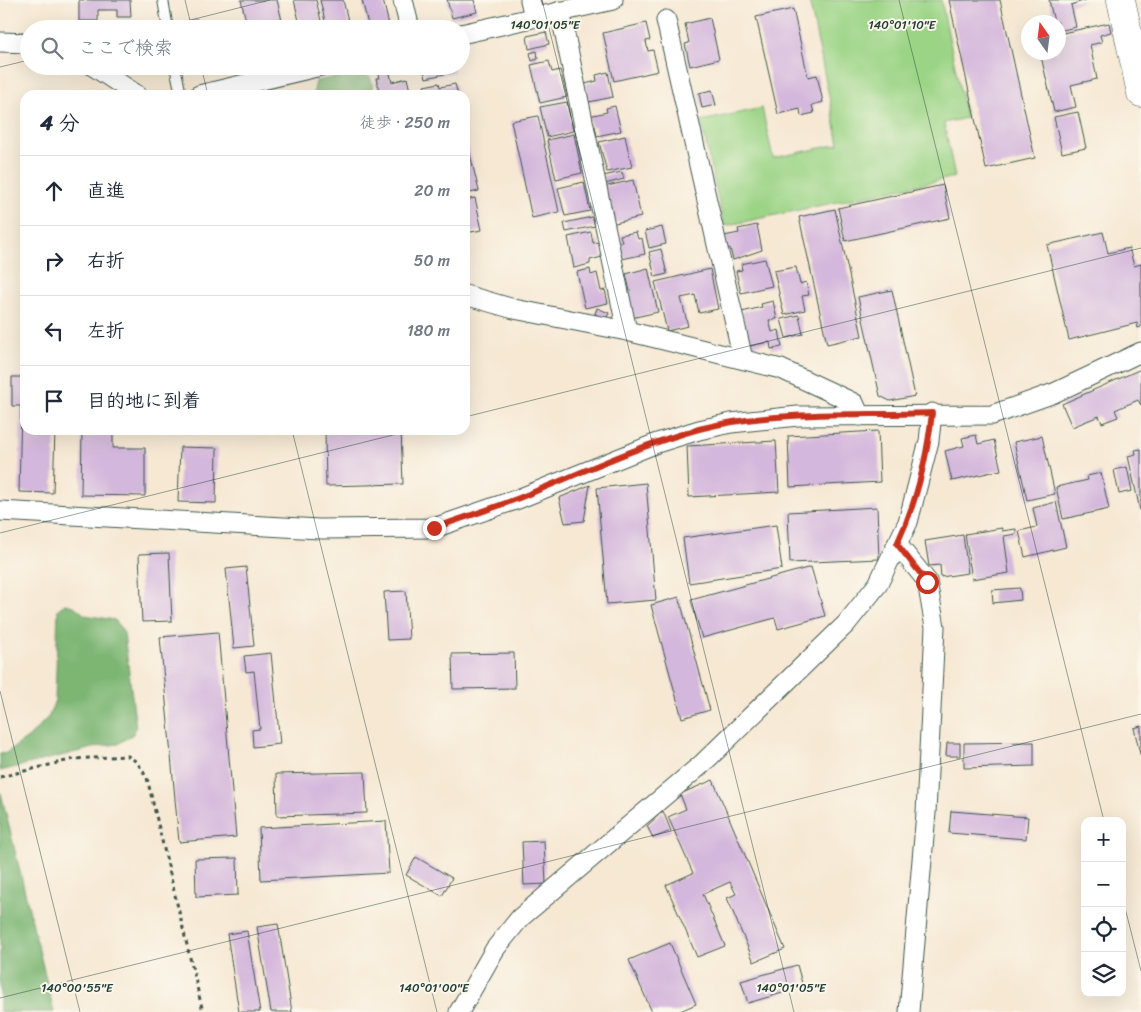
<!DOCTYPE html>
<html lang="ja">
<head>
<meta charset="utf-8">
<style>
	:root { --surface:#fff; --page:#f2f2f3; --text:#1f2937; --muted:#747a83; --line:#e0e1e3 }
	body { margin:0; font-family:Sriracha,"Klee One",sans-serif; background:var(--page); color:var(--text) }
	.controls { position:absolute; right:15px; bottom:15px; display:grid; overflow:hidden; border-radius:10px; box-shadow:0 5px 20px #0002 }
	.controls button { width:45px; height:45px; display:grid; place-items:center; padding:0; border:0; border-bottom:1px solid var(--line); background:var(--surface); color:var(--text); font:25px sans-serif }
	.compass { position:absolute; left:1021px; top:15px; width:45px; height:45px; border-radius:50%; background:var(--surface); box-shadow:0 5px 20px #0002; rotate:346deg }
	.stop { position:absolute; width:15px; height:15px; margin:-11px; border:4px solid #c8321e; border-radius:50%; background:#fff }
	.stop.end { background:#c8321e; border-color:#fff; box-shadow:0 1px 5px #0008 }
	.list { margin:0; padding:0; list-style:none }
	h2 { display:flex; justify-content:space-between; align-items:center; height:65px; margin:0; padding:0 20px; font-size:21px }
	h2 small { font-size:16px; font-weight:400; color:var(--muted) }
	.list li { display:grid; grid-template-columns:32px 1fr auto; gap:15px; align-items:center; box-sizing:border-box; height:70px; padding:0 20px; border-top:1px solid var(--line) }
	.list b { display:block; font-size:19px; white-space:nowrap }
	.list em { font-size:16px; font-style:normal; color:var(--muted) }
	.icon { flex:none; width:28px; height:28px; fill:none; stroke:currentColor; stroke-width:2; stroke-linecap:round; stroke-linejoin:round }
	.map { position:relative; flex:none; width:1141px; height:1012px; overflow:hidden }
	.search { position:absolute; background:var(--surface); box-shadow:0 5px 20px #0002; left:20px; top:20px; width:450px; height:55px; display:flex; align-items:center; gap:12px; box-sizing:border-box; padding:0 18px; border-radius:28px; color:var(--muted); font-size:19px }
	.panel { position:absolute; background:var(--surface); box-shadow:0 5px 20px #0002; left:20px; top:90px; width:450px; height:345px; border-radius:15px }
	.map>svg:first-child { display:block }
	.green { fill:#9cd486; stroke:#5e885d }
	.forest { fill:#7db673; stroke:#4e7a54 }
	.building { fill:#d4b7dc }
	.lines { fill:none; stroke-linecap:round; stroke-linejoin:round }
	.lane-casing { stroke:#3f574c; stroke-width:12 }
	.street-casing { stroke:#3f574c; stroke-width:21 }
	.secondary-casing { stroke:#3f574c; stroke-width:29 }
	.path { stroke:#3f574c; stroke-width:3; stroke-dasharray:4 4; stroke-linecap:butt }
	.lane { stroke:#fff; stroke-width:10 }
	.street { stroke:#fff; stroke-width:19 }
	.secondary { stroke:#fff; stroke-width:28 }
	.route { stroke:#c8321e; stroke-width:6 }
	.ticks { fill:none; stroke:#1f3d34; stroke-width:1; stroke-opacity:0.45 }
	.ticks-label { font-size:12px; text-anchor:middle; fill:#1f3d34; stroke:#fbf7ec; stroke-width:4; stroke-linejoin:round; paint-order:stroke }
</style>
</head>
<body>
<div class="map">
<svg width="1141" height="1012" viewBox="0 0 1141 1012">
	<rect width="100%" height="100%" fill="#fbf7ec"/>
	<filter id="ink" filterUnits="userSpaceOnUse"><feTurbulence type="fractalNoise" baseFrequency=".02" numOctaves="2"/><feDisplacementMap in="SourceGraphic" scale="10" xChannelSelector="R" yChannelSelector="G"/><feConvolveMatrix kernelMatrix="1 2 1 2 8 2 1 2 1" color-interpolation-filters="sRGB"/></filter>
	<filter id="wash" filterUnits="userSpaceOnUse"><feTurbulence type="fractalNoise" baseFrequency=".0096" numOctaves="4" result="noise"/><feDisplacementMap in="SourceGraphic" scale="20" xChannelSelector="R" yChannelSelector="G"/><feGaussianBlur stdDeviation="1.12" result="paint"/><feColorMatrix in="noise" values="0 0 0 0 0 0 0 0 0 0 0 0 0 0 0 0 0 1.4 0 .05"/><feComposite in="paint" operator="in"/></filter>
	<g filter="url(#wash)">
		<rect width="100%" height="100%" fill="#f6e8d3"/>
		<path class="green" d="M 809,0 L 941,0 L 966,118 L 944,123 L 955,177 L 724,226 L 701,121 L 762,108 L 773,158 L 839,144 Z"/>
		<g class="forest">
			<path d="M 354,73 L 370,77 L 375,95 L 313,95 L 316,81 Z"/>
			<path d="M 65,604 L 74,606 L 85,615 L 115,620 L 124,633 L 136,728 L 133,734 L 118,744 L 101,746 L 0,771 L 0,754 L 6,753 L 29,737 L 49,716 L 55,700 L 58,609 Z"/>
			<path d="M 0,793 L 1,793 L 54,1012 L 0,1012 Z"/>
		</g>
		<g id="blocks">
			<g class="building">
				<path d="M 79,0 L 130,0 L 131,17 L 117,17 L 117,10 L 98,10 L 98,21 L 79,21 Z"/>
				<path d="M 241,0 L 277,0 L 284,29 L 248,29 Z"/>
				<path d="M 294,0 L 316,0 L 323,29 L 301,29 Z"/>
				<path d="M 320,0 L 343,0 L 350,29 L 327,29 Z"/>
				<path d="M 362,0 L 383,0 L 389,25 L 369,29 Z"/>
				<path d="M 447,0 L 474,0 L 477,12 L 452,18 Z"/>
				<path d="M 949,0 L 1000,0 L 1035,158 L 986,169 Z"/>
				<path d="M 1049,0 L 1086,0 L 1071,5 L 1076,27 L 1058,31 L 1058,22 L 1054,22 Z"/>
				<path d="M 793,9 L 808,77 L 817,75 L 823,102 L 812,105 L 814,113 L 801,116 L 800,109 L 778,114 L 756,17 Z"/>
				<path d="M 710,18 L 719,59 L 690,66 L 685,44 L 689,43 L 685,24 Z"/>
				<path d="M 197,19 L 200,29 L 183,29 L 182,23 Z"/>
				<path d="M 646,23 L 650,40 L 646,41 L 648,51 L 653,50 L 658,71 L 614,81 L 603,33 Z"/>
				<path d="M 1109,23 L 1111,32 L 1100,35 L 1102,42 L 1090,45 L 1097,79 L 1071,85 L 1076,107 L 1054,112 L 1040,52 L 1058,52 L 1058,34 Z"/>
				<path d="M 155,24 L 156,29 L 142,29 L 142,25 Z"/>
				<path d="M 137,25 L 137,29 L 100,29 L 100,26 Z"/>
				<path d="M 546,32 L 549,44 L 529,49 L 527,36 Z"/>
				<path d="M 537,51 L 538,59 L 532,61 L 530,53 Z"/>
				<path d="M 549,61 L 552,72 L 560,70 L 567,97 L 540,103 L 531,65 Z"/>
				<path d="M 388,66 L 392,82 L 407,78 L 411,95 L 380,95 L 376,78 L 380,78 L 377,67 Z"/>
				<path d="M 423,66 L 453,66 L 454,72 L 426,78 Z"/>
				<path d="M 608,72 L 613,97 L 589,102 L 585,84 L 597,81 L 596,75 Z"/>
				<path d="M 439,83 L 440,87 L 455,84 L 458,95 L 426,95 L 424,86 Z"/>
				<path d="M 712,90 L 716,105 L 702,108 L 699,93 Z"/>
				<path d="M 567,102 L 573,131 L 547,137 L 540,107 Z"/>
				<path d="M 615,106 L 621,131 L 597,136 L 595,126 L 591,127 L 589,116 L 607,112 L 606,108 Z"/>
				<path d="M 1078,112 L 1086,148 L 1062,153 L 1054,117 Z"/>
				<path d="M 538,116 L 559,212 L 532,218 L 511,121 Z"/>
				<path d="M 465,134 L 479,191 L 465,194 Z"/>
				<path d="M 574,134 L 582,173 L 556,179 L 547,140 Z"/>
				<path d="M 625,136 L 632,167 L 607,172 L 599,142 Z"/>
				<path d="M 622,172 L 624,179 L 605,184 L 603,176 Z"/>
				<path d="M 633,180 L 641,217 L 611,224 L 603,187 Z"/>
				<path d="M 584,182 L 590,211 L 565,216 L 558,188 Z"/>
				<path d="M 943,185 L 950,218 L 845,241 L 838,208 Z"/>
				<path d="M 475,198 L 482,230 L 465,233 L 465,200 Z"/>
				<path d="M 835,209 L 862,336 L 827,344 L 799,217 Z"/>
				<path d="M 592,217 L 595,226 L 566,232 L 564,223 Z"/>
				<path d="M 757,225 L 762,250 L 733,260 L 730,248 L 726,249 L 724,236 L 739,233 L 738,229 Z"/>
				<path d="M 662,227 L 666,244 L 649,248 L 645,231 Z"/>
				<path d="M 591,232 L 593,243 L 599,242 L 602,257 L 590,260 L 590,264 L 574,268 L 568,237 Z"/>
				<path d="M 636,232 L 638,239 L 642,238 L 645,254 L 622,259 L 618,242 L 622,242 L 620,235 Z"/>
				<path d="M 1103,232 L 1108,253 L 1129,248 L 1134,266 L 1141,264 L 1141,327 L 1138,328 L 1137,323 L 1069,340 L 1047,245 Z"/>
				<path d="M 661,249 L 667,274 L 655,277 L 649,252 Z"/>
				<path d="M 765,259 L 772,286 L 741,293 L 736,271 L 742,270 L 741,264 Z"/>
				<path d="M 796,267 L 800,284 L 806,282 L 809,295 L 802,296 L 805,310 L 784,315 L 774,271 Z"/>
				<path d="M 648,268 L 658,312 L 631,318 L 626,292 L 630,291 L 626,274 Z"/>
				<path d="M 590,269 L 591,275 L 597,273 L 601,291 L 605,290 L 608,303 L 585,308 L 577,272 Z"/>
				<path d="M 710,269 L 718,309 L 699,313 L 695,295 L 681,298 L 688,326 L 667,331 L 655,282 Z"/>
				<path d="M 892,290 L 915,396 L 890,401 L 880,396 L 858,297 Z"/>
				<path d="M 773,301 L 777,319 L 769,320 L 772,332 L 779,330 L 782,347 L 771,349 L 770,342 L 750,346 L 742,312 L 762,307 L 761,304 Z"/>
				<path d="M 597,308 L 609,313 L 606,319 L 595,314 Z"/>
				<path d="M 799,315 L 803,334 L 786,338 L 781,319 Z"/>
				<path d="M 1141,369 L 1141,405 L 1138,400 L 1115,410 L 1118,417 L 1102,423 L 1099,416 L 1072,427 L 1062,404 Z"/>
				<path d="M 12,377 L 25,377 L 25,430 L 55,430 L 53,493 L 19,492 L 21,406 L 12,406 Z"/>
				<path d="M 82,430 L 113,430 L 113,448 L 145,448 L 145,496 L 81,495 Z"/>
				<path d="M 325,430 L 401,430 L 403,484 L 326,486 Z"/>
				<path d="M 878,431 L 880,482 L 790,487 L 788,436 Z"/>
				<path d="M 976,435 L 978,444 L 994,440 L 1001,470 L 952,481 L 945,451 L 964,446 L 962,438 Z"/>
				<path d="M 1042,436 L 1055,494 L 1027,500 L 1014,442 Z"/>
				<path d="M 776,441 L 779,492 L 689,497 L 687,446 Z"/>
				<path d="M 180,447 L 217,448 L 216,503 L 178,502 Z"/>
				<path d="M 1141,449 L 1141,510 L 1140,510 L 1128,456 L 1136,454 L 1135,450 Z"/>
				<path d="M 1127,467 L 1132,491 L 1119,494 L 1114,470 Z"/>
				<path d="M 1101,473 L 1109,509 L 1063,519 L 1056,487 L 1088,480 L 1087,476 Z"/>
				<path d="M 646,483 L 656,600 L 607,604 L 597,488 Z"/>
				<path d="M 590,485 L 584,521 L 565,523 L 559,498 Z"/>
				<path d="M 1056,502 L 1066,547 L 1025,557 L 1019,531 L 1037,527 L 1033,508 Z"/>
				<path d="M 877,507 L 879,559 L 790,563 L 788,512 Z"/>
				<path d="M 776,525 L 782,569 L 689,583 L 683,538 Z"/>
				<path d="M 1002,528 L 1002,531 L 1016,529 L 1016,534 L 1004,536 L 1009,573 L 972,579 L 965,534 Z"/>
				<path d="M 963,535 L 968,573 L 941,577 L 940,565 L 929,566 L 925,541 Z"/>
				<path d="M 169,553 L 172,621 L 142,622 L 139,554 Z"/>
				<path d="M 246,567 L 254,646 L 234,648 L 226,569 Z"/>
				<path d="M 811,567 L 825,616 L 778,629 L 775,618 L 702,638 L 691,600 Z"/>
				<path d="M 1020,588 L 1021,600 L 993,603 L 992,590 Z"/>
				<path d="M 406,591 L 409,639 L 387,640 L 384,592 Z"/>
				<path d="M 679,597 L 710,710 L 682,718 L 651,605 Z"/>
				<path d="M 218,632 L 236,837 L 179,842 L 160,637 Z"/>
				<path d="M 271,653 L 280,744 L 253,747 L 252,730 L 260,729 L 254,671 L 246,672 L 244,656 Z"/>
				<path d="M 514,653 L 515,688 L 453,689 L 452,654 Z"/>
				<path d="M 1141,726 L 1141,754 L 1140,754 L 1134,728 Z"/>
				<path d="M 1034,742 L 1034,766 L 964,768 L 964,743 Z"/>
				<path d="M 947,743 L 960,743 L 960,756 L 946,756 Z"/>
				<path d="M 365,772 L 367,813 L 277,816 L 276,774 Z"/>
				<path d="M 713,780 L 785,949 L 754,962 L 727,898 L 736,894 L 730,882 L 703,894 L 725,946 L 697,957 L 666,885 L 693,873 L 668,817 L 686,809 L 680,794 Z"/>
				<path d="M 663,811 L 671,831 L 653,838 L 647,826 Z"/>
				<path d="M 951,811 L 1028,817 L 1026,839 L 949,833 Z"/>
				<path d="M 386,821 L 389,873 L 261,880 L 259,828 Z"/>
				<path d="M 544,841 L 546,884 L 524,885 L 522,842 Z"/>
				<path d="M 416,857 L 452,878 L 442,896 L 406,875 Z"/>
				<path d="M 237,858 L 238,895 L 196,897 L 195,859 Z"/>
				<path d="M 278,924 L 292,1012 L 271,1012 L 257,927 Z"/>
				<path d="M 247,931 L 260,1012 L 239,1012 L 227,934 Z"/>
				<path d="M 670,943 L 696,1004 L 678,1012 L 652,1012 L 629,960 Z"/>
				<path d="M 797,965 L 803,987 L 748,1003 L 741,981 Z"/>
			</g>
		</g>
	</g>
	<g filter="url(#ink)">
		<use href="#blocks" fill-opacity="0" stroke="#3f574c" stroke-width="1"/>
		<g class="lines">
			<g class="lane-casing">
				<g id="lane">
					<path d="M 163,0 L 168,29"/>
					<path d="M 175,66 L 181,95"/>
				</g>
			</g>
			<g class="street-casing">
				<g id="street">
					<path d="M 403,0 L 410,29"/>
					<path d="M 530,0 L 534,17"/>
					<path d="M 560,11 L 627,331"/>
					<path d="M 666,20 L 743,359"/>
					<path d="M 461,34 L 613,0"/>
					<path d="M 0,42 L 29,43"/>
					<path d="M 93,66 L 137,95"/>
					<path d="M 199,95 L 321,66"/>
					<path d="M 465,295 L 514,309 L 627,331 L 781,369 L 854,403 L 860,416"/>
					<path d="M 0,511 L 319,529 L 434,528 L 518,499 L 657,443 L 699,430 L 731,423 L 798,416 L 992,415 L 1054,393 L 1141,352"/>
					<path d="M 897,544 L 927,581 L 935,627 L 926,813 L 909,1012"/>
					<path d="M 459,1012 L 495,949 L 520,918 L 702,764 L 846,624 L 878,584 L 908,522 L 929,441 L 932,413"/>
				</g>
			</g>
			<g class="secondary-casing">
				<path id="secondary" d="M 1121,0 L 1141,93"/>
			</g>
			<path class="path" d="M 0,777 L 74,759 L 128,756 L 137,762 L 147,778 L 203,1012"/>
			<use href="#lane" class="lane"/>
			<use href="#street" class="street"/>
			<use href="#secondary" class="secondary"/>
		</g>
	</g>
	<g class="lines" filter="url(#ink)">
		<path class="route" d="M 434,528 C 462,518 491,509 519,498 C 579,474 637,446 699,429 C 774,410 856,416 932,413 C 927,458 916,504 897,544 L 927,582"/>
	</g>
	<path class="ticks" d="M 185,0 L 192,29M 542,0 L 794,1012M 899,0 L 1104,821M 155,29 L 270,0M 201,66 L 208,95M 0,67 L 29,60M 465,417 L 1141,248M 292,430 L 437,1012M 0,533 L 413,430M 0,691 L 80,1012M 1122,896 L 1141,971M 0,998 L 1141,714"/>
	<g class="ticks-label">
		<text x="902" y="29">140°01'10"E</text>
		<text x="545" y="29">140°01'05"E</text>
		<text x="77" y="992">140°00'55"E</text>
		<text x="434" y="992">140°01'00"E</text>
		<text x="791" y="992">140°01'05"E</text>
	</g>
</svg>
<div class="controls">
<button>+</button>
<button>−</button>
<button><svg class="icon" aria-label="locate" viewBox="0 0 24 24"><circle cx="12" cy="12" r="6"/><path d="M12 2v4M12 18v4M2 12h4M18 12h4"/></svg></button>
<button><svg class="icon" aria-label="layers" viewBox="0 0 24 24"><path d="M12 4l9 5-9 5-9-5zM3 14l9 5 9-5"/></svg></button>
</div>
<svg class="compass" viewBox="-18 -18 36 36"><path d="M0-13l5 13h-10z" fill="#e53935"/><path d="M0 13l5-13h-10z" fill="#747a83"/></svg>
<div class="stop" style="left:927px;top:582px"></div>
<div class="stop end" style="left:434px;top:528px"></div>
<div class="search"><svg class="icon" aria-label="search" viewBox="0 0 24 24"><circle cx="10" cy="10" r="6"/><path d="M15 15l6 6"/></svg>ここで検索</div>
<section class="panel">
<h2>4 分<small>徒歩 · 250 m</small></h2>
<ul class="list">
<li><svg class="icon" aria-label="ahead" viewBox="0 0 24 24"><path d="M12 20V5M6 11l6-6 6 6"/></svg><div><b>直進</b></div><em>20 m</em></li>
<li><svg class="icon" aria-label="right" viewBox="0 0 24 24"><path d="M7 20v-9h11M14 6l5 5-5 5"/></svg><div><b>右折</b></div><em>50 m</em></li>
<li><svg class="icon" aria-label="left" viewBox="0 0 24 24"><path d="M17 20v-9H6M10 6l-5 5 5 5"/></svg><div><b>左折</b></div><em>180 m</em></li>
<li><svg class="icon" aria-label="arrive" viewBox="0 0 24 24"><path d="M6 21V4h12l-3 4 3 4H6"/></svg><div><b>目的地に到着</b></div></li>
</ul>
</section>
</div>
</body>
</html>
